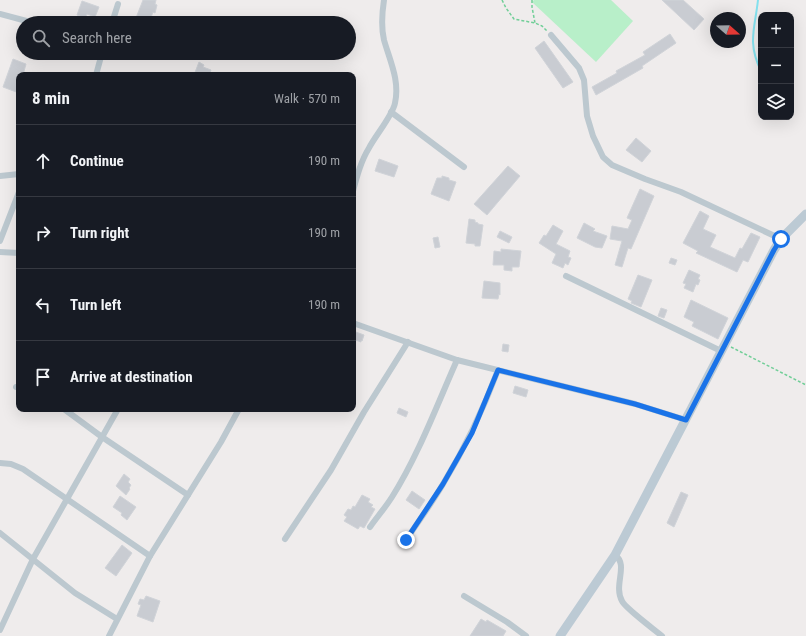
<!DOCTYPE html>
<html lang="en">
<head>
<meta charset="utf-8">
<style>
	:root { --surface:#171b24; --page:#242831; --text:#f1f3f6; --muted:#9ea1a6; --line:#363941 }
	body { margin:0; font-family:"Roboto Condensed",sans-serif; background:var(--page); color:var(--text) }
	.controls { position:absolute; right:12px; top:12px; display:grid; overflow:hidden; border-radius:8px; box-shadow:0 4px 16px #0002 }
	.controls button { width:36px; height:36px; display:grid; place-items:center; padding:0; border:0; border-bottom:1px solid var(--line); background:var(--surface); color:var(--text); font:20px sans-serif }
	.compass { position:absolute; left:710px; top:12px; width:36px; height:36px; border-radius:50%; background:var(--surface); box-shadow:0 4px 16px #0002; rotate:110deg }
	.stop { position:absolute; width:12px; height:12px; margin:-9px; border:3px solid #1a73e8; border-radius:50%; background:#fff }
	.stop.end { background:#1a73e8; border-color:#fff; box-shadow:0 1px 4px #0008 }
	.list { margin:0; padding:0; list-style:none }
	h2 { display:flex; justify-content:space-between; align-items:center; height:52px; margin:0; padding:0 16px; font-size:17px }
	h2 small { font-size:13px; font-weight:400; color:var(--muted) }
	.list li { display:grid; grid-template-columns:26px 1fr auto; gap:12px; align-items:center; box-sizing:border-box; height:72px; padding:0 16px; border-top:1px solid var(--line) }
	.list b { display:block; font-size:15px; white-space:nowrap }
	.list em { font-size:13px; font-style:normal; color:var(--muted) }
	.icon { flex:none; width:22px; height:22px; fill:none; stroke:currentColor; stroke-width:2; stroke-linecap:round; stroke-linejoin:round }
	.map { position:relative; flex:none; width:806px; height:636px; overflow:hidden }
	.search { position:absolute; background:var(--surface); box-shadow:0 4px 16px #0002; left:16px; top:16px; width:340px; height:44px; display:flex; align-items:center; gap:10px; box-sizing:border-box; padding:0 14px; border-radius:22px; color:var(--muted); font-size:15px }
	.panel { position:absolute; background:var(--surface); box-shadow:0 4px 16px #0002; left:16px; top:72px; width:340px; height:340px; border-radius:8px }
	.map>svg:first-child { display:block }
	.green { fill:#b8efc9 }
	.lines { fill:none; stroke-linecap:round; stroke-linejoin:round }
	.stream { stroke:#84e1ee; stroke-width:2 }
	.building { fill:#c9ccd2; stroke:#d0d3d8 }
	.path { stroke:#70ce97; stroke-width:1.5; stroke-dasharray:3 2; stroke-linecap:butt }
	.street { stroke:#bcc8cf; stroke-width:6 }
	.secondary { stroke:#bccad4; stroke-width:9 }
	.route { stroke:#1a73e8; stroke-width:5 }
</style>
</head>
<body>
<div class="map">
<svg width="806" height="636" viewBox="0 0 806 636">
	<rect width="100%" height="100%" fill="#efecec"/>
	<path class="green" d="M 534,0 L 611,0 L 633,21 L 596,62 L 532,2 Z"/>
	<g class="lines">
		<path class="stream" d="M 758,0 C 755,28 747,43 761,71"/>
	</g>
	<g class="building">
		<path d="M 143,0 L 156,0 L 155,4 L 157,5 L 155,13 L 153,12 L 149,23 L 134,23 Z"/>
		<path d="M 662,0 L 683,0 L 704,19 L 694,30 Z"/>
		<path d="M 82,1 L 99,7 L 95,17 L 87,14 L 85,18 L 77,15 Z"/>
		<path d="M 670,34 L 676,43 L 642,66 L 643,68 L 596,95 L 592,87 L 617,73 L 616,71 L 645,55 L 643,52 Z"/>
		<path d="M 544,41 L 573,82 L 563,88 L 535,48 Z"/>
		<path d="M 13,59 L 26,64 L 23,75 L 19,75 L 19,93 L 3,87 Z"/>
		<path d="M 199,62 L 204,65 L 203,67 L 211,70 L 209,75 L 194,75 Z"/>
		<path d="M 636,138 L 651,151 L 642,162 L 626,150 Z"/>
		<path d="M 379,159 L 398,166 L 394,177 L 375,171 Z"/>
		<path d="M 508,166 L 520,176 L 487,215 L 474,204 Z"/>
		<path d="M 442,176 L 449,178 L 449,180 L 456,182 L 449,201 L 431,194 L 437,178 L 442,178 Z"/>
		<path d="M 640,189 L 654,196 L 631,249 L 628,248 L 622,267 L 615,265 L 622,241 L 610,239 L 612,226 L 628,229 L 632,220 L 627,218 Z"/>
		<path d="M 700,211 L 709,216 L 703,229 L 716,235 L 710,247 L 735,258 L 740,248 L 742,249 L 751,233 L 760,237 L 748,262 L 743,260 L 737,272 L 696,253 L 698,251 L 683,243 Z"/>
		<path d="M 469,219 L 475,220 L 475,222 L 478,223 L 478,224 L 483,225 L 480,246 L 475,246 L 475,244 L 466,243 Z"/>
		<path d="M 584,223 L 595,229 L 593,231 L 607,236 L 602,248 L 595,247 L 577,238 Z"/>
		<path d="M 553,225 L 563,231 L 556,244 L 570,251 L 568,257 L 571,258 L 568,265 L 565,263 L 563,268 L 552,263 L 556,254 L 539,243 L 544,235 L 546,236 Z"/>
		<path d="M 500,231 L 512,237 L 509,243 L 497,237 Z"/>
		<path d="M 438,237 L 440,247 L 435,248 L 433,238 Z"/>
		<path d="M 501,249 L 521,251 L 519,267 L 512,267 L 512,271 L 504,270 L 504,265 L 493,265 L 494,251 L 501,252 Z"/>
		<path d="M 671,258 L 677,260 L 675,265 L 669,263 Z"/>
		<path d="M 689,270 L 700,275 L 698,279 L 700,280 L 698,285 L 696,284 L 693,292 L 684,288 L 686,284 L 683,283 Z"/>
		<path d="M 638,275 L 652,280 L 641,307 L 631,303 L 632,301 L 628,299 Z"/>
		<path d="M 484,281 L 500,283 L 500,295 L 499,294 L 498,299 L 482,298 Z"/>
		<path d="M 691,300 L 728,318 L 718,339 L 692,326 L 694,322 L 684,317 Z"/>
		<path d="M 661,308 L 667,310 L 664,318 L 658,316 Z"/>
		<path d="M 353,331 L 364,335 L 362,341 L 361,340 L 361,342 L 353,339 Z"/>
		<path d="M 503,344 L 509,345 L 508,352 L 502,351 Z"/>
		<path d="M 515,386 L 528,390 L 526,397 L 513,393 Z"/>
		<path d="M 399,408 L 408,412 L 406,417 L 397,413 Z"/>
		<path d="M 124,474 L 130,479 L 128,482 L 131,485 L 129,488 L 130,489 L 126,495 L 116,486 Z"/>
		<path d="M 412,491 L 425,500 L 419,509 L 406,500 Z"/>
		<path d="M 681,492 L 688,495 L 674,527 L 667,523 Z"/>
		<path d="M 362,495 L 370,499 L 368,502 L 373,505 L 371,507 L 375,509 L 364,528 L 360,526 L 358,529 L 344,521 L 347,517 L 344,515 L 348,509 L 351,510 L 353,506 L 355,507 Z"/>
		<path d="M 120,496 L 136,507 L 127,520 L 121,515 L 122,513 L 113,507 Z"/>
		<path d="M 122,545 L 132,553 L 116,576 L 105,568 Z"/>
		<path d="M 146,596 L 160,601 L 153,622 L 137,616 L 141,605 L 138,604 L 140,599 L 144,600 Z"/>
		<path d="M 481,619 L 486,622 L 487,620 L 506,631 L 503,636 L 470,636 Z"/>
	</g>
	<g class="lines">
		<g class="path">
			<path d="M 502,0 L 506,8 L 514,19 L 535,23 L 542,26 L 547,31"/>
			<path d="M 532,0 L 532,7 L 535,23"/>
			<path d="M 731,347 L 806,385"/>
		</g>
		<g class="street">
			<path d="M 0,14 L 34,23"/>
			<path d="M 112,23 L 118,4"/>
			<path d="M 551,35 L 579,68 L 584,80 L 587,116 L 593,136 L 603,157 L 612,165 L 645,179 L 681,192 L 781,239"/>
			<path d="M 96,75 L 102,53"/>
			<path d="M 391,112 L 464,167"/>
			<path d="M 0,176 L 19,174"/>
			<path d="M 353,191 C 357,176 361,161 369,148 C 375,136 393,115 395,103 C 400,81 390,61 384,40 C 381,27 382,13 384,0"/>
			<path d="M 0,241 L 19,192"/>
			<path d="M 0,252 L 19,253"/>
			<path d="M 566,276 L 721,351"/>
			<path d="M 353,323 L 457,360 L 635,404 L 686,420"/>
			<path d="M 16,387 L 19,388"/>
			<path d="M 64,409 L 102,437 L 188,495"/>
			<path d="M 0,463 L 11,464 L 23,469 L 150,556"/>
			<path d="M 370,527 C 377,517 385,508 392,497 C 418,456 437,405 457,360"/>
			<path d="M 0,533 L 75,593 L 117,619"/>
			<path d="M 285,539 L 331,470 L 364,412 L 408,342"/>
			<path d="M 406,540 C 418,522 432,503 443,484 C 465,448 483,410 498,370"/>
			<path d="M 615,555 C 629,565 613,585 622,601 C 625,608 655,630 662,636"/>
			<path d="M 464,596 L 507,622 L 526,636"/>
			<path d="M 0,630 L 33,559 L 118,409"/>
			<path d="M 109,636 L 150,556 L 221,442 L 239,409"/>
		</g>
		<path class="secondary" d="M 560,636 L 615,555 L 774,250 L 781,239 L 806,214"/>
	</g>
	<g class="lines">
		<path class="route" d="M 406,540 L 443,484 L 472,433 L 498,370 L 635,404 L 686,420 L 774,250 L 781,239"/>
	</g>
</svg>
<div class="controls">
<button>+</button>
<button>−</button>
<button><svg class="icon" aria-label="layers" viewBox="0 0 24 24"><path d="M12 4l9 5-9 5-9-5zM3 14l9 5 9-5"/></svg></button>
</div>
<svg class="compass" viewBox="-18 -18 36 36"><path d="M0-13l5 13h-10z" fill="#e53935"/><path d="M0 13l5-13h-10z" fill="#9ea1a6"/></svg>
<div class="stop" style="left:781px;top:239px"></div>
<div class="stop end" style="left:406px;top:540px"></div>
<div class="search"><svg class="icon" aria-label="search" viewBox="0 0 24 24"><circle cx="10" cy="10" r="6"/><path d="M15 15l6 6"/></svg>Search here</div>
<section class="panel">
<h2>8 min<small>Walk · 570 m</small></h2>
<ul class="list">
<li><svg class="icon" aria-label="ahead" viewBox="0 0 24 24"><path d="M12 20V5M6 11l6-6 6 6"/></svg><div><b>Continue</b></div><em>190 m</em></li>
<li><svg class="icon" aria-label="right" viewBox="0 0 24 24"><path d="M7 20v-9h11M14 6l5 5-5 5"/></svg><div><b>Turn right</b></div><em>190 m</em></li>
<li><svg class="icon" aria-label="left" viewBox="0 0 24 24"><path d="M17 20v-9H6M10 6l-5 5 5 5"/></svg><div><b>Turn left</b></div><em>190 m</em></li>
<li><svg class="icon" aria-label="arrive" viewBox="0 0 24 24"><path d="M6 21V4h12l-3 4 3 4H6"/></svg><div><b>Arrive at destination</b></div></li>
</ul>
</section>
</div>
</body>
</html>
